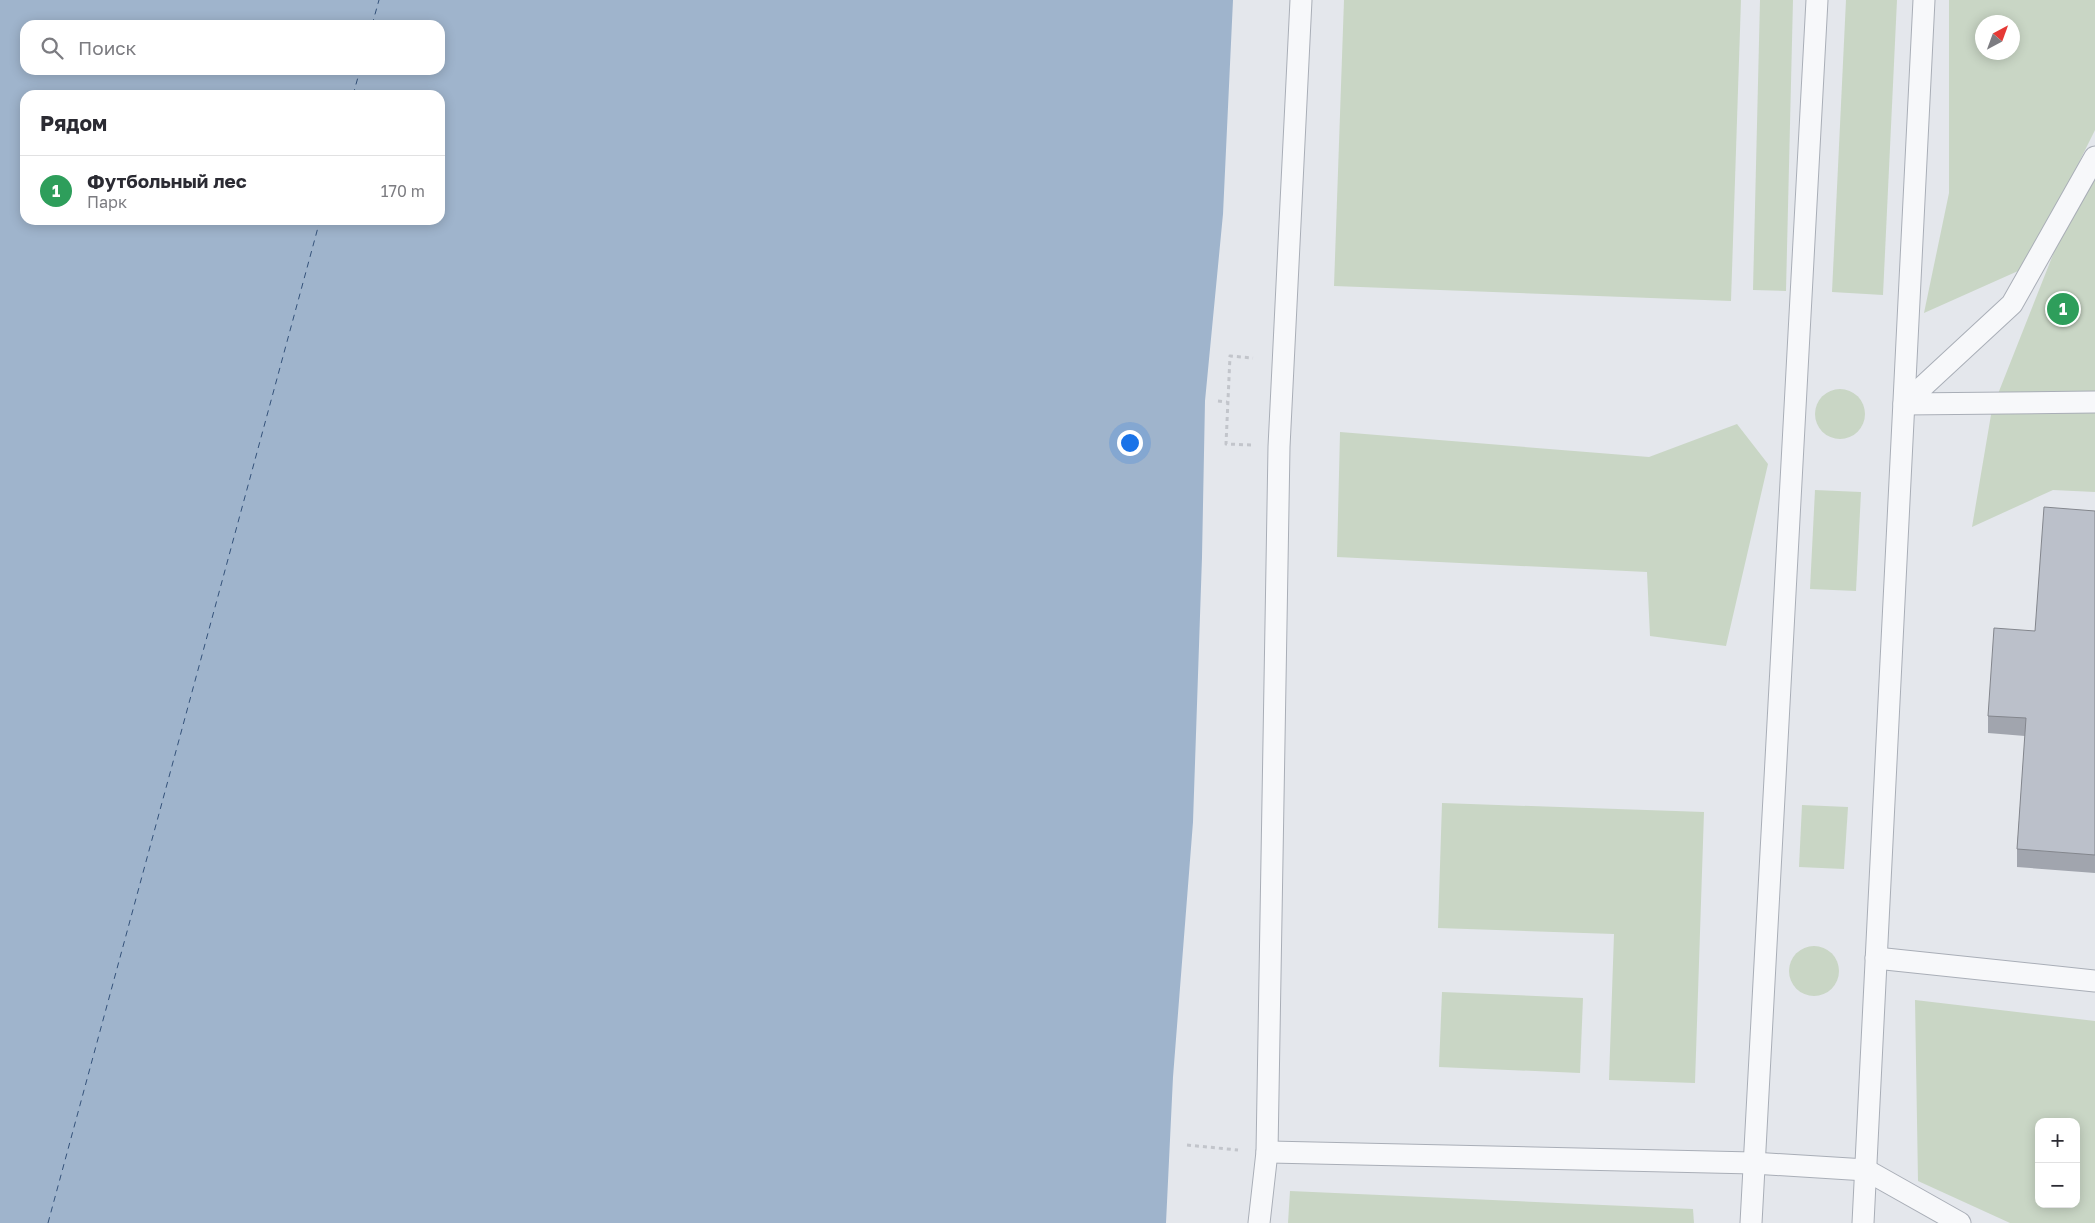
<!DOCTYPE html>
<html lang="ru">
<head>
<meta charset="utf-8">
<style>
	:root { --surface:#fff; --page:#f7f7f7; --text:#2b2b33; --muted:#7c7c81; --line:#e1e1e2; --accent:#b45309 }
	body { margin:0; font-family:"Golos Text",sans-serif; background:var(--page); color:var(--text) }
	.controls { position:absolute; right:15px; bottom:15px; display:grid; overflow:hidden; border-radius:10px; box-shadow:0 2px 12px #0003 }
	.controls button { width:45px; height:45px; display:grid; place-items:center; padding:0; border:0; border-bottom:1px solid var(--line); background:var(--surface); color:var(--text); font:25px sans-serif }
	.compass { position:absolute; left:1975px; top:15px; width:45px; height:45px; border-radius:50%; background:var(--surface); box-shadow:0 2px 12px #0003; rotate:41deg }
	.you { position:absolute; left:1129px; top:442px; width:18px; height:18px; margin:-12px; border:4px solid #fff; border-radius:50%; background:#1a73e8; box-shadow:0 0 0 8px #1a73e833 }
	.badge { display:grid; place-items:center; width:32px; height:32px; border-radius:50%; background:var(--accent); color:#fff; font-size:16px; font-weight:700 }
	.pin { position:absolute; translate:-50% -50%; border:2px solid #fff; box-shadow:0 1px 5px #0006 }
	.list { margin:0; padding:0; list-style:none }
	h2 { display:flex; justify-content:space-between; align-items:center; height:65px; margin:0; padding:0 20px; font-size:21px }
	h2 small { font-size:16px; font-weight:400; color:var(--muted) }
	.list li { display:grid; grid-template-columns:32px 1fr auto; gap:15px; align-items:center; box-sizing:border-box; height:70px; padding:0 20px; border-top:1px solid var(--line) }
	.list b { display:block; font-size:19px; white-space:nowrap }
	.list p { margin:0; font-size:16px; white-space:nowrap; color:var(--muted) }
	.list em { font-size:16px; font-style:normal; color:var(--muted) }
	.icon { flex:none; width:28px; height:28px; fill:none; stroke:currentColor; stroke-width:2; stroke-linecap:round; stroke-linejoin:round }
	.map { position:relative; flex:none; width:2095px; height:1223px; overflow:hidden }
	.search { position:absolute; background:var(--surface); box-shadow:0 2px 12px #0003; left:20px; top:20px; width:425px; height:55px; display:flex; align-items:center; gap:12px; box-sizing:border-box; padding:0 18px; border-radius:15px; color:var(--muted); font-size:19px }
	.panel { position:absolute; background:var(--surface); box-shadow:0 2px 12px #0003; left:20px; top:90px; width:425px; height:135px; border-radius:15px }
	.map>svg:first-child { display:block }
	.green { fill:#c9d6c5; fill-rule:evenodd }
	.water { fill:#9fb4cc; fill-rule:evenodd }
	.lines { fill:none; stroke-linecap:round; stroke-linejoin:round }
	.ferry { stroke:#34527a; stroke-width:1; stroke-dasharray:6 5; stroke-linecap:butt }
	.pedestrian-casing { stroke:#a9aeb7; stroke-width:23 }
	.path { stroke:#c2c5cb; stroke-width:3; stroke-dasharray:4 4; stroke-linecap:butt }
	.pedestrian { stroke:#f7f8fa; stroke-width:21 }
	.wall { fill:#a1a5ae }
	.building { fill:#bbc0ca; stroke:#83868d }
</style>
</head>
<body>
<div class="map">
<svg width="2095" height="1223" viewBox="0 0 2095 1223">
	<rect width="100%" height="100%" fill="#e4e7ec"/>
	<g class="green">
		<path d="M 1344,0 L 1741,0 L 1731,301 L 1334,286 Z"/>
		<path d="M 1760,0 L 1793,0 L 1786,291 L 1753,290 Z"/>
		<path d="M 1846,0 L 1897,0 L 1883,295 L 1832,292 Z"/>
		<path d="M 1949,0 L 2095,0 L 2095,130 L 2027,267 L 1924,313 L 1949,193 ZM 1982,22 L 2012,22 L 2012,52 L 1982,52 Z"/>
		<path d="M 2095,172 L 2095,492 L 2053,490 L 1972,527 L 1992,409 L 2071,209 Z"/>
		<circle cx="1840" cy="414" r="25"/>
		<path d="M 1737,424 L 1768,464 L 1726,646 L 1650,636 L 1647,572 L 1337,557 L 1340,432 L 1649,457 Z"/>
		<path d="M 1815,490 L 1861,492 L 1856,591 L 1810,589 Z"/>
		<path d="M 1442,803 L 1704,812 L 1695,1083 L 1609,1080 L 1614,934 L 1438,928 Z"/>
		<path d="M 1802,805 L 1848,807 L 1844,869 L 1799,867 Z"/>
		<circle cx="1814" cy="971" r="25"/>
		<path d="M 1442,992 L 1583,998 L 1580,1073 L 1439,1067 Z"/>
		<path d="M 1915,1000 L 2095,1021 L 2095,1223 L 2010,1223 L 1918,1181 ZM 2039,1122 L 2076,1122 L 2076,1204 L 2039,1204 Z"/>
		<path d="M 1290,1191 L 1693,1209 L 1694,1223 L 1288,1223 Z"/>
	</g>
	<path class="water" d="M 0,0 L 1233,0 L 1223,214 L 1205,401 L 1202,557 L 1193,822 L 1173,1077 L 1166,1223 L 0,1223 ZM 25,25 L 440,25 L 440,70 L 25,70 ZM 25,95 L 440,95 L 440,220 L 25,220 Z"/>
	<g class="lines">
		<g class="ferry">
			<path d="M 372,25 L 379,0"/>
			<path d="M 353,95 L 360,70"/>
			<path d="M 48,1223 L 320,220"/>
		</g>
		<g class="pedestrian-casing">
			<g id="pedestrian">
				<path d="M 2095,157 L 2012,304 L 1904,404 L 2095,402"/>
				<path d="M 1876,958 L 2095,981"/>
				<path d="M 1267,1152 L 1753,1163 L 1866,1170 L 1960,1223"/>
				<path d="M 1259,1223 L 1267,1152 L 1279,447 L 1301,0"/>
				<path d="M 1751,1223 L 1817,0"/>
				<path d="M 1863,1223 L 1924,0"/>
			</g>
		</g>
		<g class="path">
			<path d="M 1218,401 L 1227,402"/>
			<path d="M 1251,445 L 1226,444 L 1230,356 L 1253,358"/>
			<path d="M 1187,1145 L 1238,1150"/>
		</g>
		<use href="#pedestrian" class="pedestrian"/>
	</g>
	<path class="wall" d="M 2095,511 L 2095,873 L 2017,867 L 2017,849 L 2025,736 L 1988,733 L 1988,716 L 2035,631 Z"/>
	<path class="building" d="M 2044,507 L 2095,511 L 2095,855 L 2017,849 L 2026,718 L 1988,716 L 1994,628 L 2035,631 Z"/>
</svg>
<div class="controls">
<button>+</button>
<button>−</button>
</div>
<svg class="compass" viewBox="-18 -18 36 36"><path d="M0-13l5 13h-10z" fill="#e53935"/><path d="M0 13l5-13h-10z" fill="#7c7c81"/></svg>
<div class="you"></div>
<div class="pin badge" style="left:2063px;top:309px;background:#2e9e5b">1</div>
<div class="search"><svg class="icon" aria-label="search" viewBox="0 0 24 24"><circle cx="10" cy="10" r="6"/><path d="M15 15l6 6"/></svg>Поиск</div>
<section class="panel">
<h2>Рядом<small></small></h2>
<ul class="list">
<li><span class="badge" style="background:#2e9e5b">1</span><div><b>Футбольный лес</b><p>Парк</p></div><em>170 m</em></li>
</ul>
</section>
</div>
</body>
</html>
